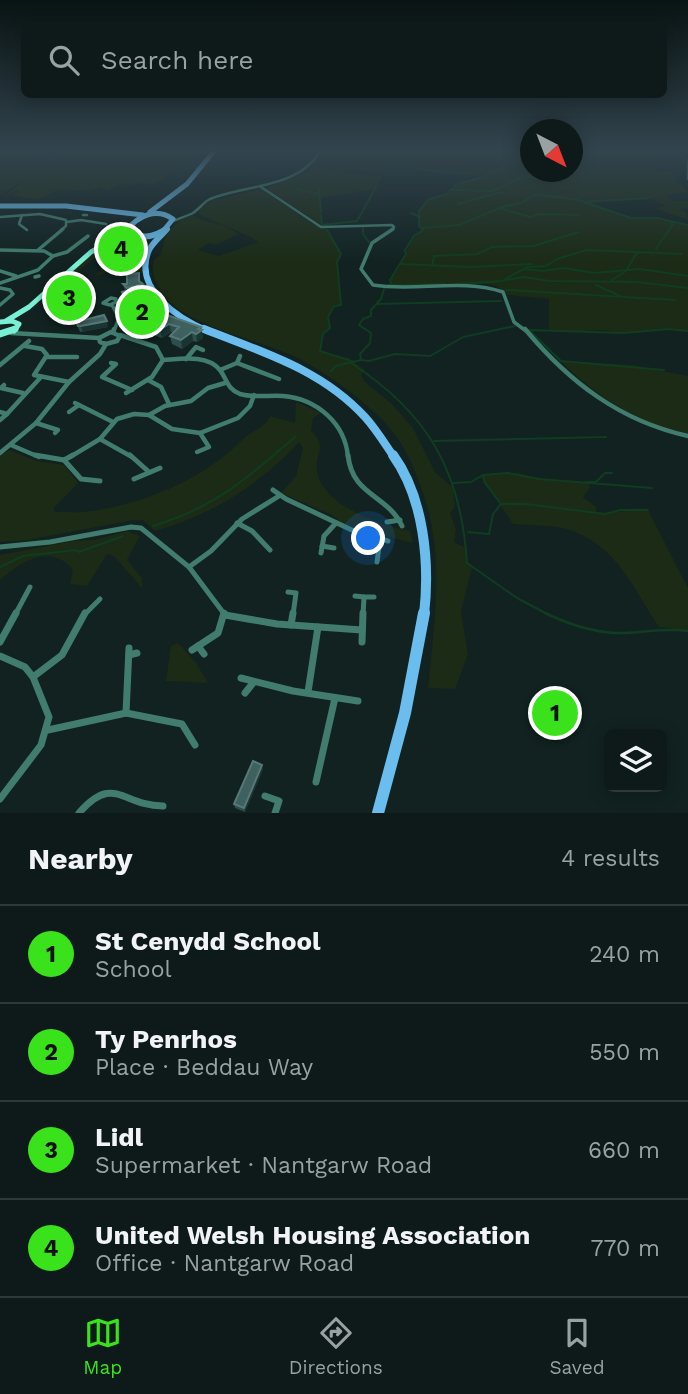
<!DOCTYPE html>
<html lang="en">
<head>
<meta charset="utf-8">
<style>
	:root { --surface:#0d1a19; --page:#1b2726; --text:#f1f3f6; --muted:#9aa1a2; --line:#2d3838; --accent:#3ae21b }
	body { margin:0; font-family:"Work Sans",sans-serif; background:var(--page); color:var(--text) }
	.controls { position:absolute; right:21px; bottom:21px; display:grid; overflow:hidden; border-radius:10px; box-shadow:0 4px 18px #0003 }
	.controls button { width:63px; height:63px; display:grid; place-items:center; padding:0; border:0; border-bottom:2px solid var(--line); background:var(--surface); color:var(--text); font:35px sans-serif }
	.compass { position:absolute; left:520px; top:119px; width:63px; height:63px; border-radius:50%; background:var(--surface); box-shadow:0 4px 18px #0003; rotate:138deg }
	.you { position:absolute; left:369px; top:539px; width:24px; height:24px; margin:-18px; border:5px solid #fff; border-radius:50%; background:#1a73e8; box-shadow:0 0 0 10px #1a73e833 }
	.badge { display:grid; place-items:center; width:46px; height:46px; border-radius:50%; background:var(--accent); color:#111; font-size:23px; font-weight:700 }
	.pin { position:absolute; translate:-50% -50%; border:4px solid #fff; box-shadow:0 2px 7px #0006 }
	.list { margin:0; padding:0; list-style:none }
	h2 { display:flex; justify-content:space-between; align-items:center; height:91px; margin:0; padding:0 28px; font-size:30px }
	h2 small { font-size:23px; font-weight:400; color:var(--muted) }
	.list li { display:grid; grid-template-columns:46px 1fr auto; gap:21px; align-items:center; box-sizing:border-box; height:98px; padding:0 28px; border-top:2px solid var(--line) }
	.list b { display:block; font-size:26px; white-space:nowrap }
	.list p { margin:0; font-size:23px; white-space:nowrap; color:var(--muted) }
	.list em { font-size:23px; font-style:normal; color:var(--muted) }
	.icon { flex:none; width:38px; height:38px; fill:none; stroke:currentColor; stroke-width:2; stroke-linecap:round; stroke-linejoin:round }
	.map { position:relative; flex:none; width:688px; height:813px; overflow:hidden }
	.search { position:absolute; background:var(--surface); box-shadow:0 4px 18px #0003; left:21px; right:21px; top:21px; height:77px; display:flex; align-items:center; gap:18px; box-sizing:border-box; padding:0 24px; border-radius:10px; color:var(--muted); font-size:26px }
	.sheet { height:483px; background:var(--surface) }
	nav { display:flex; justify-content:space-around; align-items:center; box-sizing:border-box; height:98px; border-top:2px solid var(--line); background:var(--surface); font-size:19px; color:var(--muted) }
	nav a { display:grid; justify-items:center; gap:4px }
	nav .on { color:var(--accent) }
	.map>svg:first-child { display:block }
	.green { fill:#1b2b15 }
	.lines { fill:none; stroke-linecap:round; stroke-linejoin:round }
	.stream-far1 { stroke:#103c21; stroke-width:2 }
	.stream { stroke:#103c21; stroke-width:2.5 }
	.minor-far4 { stroke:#417c6f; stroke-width:2.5 }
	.minor-far3 { stroke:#417c6f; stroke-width:3.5 }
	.minor-far2 { stroke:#417c6f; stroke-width:4.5 }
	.minor-far1 { stroke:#417c6f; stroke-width:5 }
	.minor { stroke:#417c6f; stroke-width:7 }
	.secondary-far1 { stroke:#79efd4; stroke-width:5 }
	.secondary { stroke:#79efd4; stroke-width:7 }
	.primary-far4 { stroke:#6bbded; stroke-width:5 }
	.primary-far3 { stroke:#6bbded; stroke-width:6 }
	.primary-far2 { stroke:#6bbded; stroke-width:8 }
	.primary-far1 { stroke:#6bbded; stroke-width:10 }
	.primary { stroke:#6bbded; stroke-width:12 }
	.wall { fill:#2c4e4c }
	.shaded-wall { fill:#193533 }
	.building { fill:#3e605e; stroke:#567876; stroke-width:2 }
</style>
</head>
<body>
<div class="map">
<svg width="688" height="813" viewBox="0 0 688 813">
	<rect width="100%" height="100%" fill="#112221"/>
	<g class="green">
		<path d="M 0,150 L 50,150 L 32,176 L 54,159 L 55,150 L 207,150 L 153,185 L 136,182 L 132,185 L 120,184 L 108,191 L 101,187 L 90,191 L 60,189 L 37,200 L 12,195 L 19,191 L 17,190 L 0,199 L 31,176 L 0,195 Z"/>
		<path d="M 324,150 L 530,150 L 530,172 L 572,172 L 573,150 L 684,150 L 682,153 L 688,154 L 686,159 L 666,156 L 665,159 L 686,163 L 686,169 L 650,168 L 657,172 L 673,172 L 677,183 L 685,184 L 682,185 L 688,192 L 665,196 L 675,201 L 688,201 L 688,208 L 680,209 L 687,213 L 688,220 L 657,209 L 665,205 L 647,198 L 585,203 L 631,218 L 657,218 L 688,226 L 688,331 L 669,329 L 624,333 L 603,330 L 554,332 L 549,331 L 549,299 L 508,295 L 497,286 L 487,284 L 388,285 L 392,283 L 390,280 C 407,264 403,244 423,230 L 419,226 L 419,211 L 428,200 L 447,194 L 455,184 L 480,177 L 428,169 L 398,159 L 395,166 L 381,167 L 377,172 L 314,167 Z"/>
		<path d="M 316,169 L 382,177 L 375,189 L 319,198 L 322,225 L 266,188 Z"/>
		<path d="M 261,189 L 313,224 L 326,229 L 341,254 L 337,262 L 341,305 L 334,306 L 328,317 L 330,328 L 323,334 L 320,351 L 349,358 L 365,370 L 361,374 L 364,381 L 392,404 L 413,428 L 435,472 L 453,488 L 455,507 L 450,513 L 456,530 L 454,542 L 467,549 L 467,563 L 472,567 L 461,612 L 468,654 L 455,689 L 428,688 C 437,596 449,531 402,445 C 385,414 332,377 302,360 C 260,336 147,325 153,261 L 161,254 L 165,238 L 175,225 L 181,220 L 193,215 C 207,225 225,222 238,234 L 216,245 L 209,243 L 198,250 L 219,256 L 258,242 C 244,231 202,219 198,212 L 210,201 Z"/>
		<path d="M 130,238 L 144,244 L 145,273 L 119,274 L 123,264 L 141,263 L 139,245 C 125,239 107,247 95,256 L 112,258 L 104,274 L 96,275 L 110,261 L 94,258 L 75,274 L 74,279 L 62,281 L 98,250 Z"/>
		<path d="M 561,361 L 632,365 L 688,376 L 688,435 C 638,423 596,397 561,361 Z"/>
		<path d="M 296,402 L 321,413 L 313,418 L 311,431 C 329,448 314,452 317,471 C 323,506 380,525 410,531 L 413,543 L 344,525 L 332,515 L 281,493 L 296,476 L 303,448 L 299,442 C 261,484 210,516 155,531 L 143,520 L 134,520 L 27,540 L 0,542 L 0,456 L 9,450 L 37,461 L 64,465 L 78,483 L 54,508 L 55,512 C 65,511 73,513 82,512 C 138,507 203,480 242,440 C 251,431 265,428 270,416 L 295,423 Z"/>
		<path d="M 518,473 L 539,479 L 589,483 L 590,488 L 583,497 L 596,507 L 597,513 L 648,510 L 688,588 L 688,631 L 659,627 C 634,590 619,549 573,531 C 555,524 532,526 513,524 L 485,483 L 483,475 Z"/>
		<path d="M 127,531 L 140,536 L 127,560 L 142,578 L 142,588 L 114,556 L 107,554 L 87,586 L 70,584 L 73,570 C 52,543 19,561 0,581 L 0,555 L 73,541 L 95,540 Z"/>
		<path d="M 178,643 L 196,663 L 208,683 L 166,681 L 171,646 Z"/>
	</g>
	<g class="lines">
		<g class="stream-far1">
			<path d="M 33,150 L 50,150"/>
			<path d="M 417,169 L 464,174"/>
			<path d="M 483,177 L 530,155"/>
			<path d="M 296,189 L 319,194"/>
			<path d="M 319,190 L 321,212"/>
			<path d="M 452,190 L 492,191 L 525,176 L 537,179"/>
			<path d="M 584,202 L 649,198"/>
			<path d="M 458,204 L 502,192"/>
			<path d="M 501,209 L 531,217 L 537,214 L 579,215"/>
			<path d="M 411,213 L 420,217"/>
			<path d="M 321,215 L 322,225 L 357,221 L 376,187"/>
			<path d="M 363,227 L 363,234 L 369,242"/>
			<path d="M 423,228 L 459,225 L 502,207 L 521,203 L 537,194 L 578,200 L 631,218 L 657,218 L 687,225"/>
			<path d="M 327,230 L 341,254 L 337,262 L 341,305 L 334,306 L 328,317 L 330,328 L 323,334 L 320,351 L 354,362"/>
			<path d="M 656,249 L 673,224 L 671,223"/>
			<path d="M 401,264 L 470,267 L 532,264"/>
			<path d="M 432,266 L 434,256 L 477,254 L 492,247 L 533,246 L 579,232"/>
			<path d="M 523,269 L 543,271 L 563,268 L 594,273 L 640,269 L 688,276"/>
			<path d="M 506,280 L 524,277 L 549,281 L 636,282 L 688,288"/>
			<path d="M 609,282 L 626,271 L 636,254 L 641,252"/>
			<path d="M 391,283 L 390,280 L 406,254 L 405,250 L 414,236 L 423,230 L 419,226 L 419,211 L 428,200 L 447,194 L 457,184 L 481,178"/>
			<path d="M 457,284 L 502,281 L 527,267 L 546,266 L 557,259 L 587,250 L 682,254"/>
			<path d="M 388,285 L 445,284"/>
			<path d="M 596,285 L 620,296"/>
			<path d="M 506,290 L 675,300"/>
			<path d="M 377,304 L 501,301"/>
			<path d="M 361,360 L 369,361 L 395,354 L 430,356 L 463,337 L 515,326"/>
			<path d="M 351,363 C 428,413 461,471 467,563 L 517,598 L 549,615"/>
			<path d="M 664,370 L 561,361 L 529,330 L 624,333 L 669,329 L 688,331"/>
			<path d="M 331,371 L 336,366 L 361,360 L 360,354 L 370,343 L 371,333 L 359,325 L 363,319 L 371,316 L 371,310 L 381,299 L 384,289"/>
			<path d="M 434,441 L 606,437"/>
			<path d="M 586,482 L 596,482 L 605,473 L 612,473"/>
			<path d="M 453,483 L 471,482 L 483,475 L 508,473 L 539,479 L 652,488"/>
			<path d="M 501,504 L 526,504 L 605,514 L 620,510 L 648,510"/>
			<path d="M 153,526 C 216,507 246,479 295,437"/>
			<path d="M 468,532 L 489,534 L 493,514 L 501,504 L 485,483 L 483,476"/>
			<path d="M 0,567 L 23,556 L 76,550 L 79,552 L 123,536"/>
		</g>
		<path class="stream" d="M 545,613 C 570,625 598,634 626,633 C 647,632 667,628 688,631"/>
		<g class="minor-far4">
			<path d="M 688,160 L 688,179"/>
			<path d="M 261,187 L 321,227 L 392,225 L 394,227 L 391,230"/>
			<path d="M 22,215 L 19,224 L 27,230"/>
			<path d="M 83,215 L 87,215"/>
			<path d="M 0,217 L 40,214 L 66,220 L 66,226 L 61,230"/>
			<path d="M 173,221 C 180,218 187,216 193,213 C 199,209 204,202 210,199 C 247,184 299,189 321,150"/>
			<path d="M 67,222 L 81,220 L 106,224"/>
		</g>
		<g class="minor-far3">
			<path d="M 393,229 L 372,243 L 361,269 L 373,285 C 415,292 462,278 503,292 L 514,322 L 526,331"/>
			<path d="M 0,250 L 44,251 L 53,256 L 38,270 L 0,283"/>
			<path d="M 38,250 L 63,229"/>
			<path d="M 53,256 L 67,252 L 88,236"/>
			<path d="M 0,271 L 16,276"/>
			<path d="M 35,277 L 39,276"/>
			<path d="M 0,288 L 10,290 L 13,294 L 0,305"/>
			<path d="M 111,298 L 116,299 L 116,302 L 110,305 L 103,303 Z"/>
			<path d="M 112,305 L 119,318 L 114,331"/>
		</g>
		<g class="minor-far2">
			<path d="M 525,329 C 569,382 620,421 688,436"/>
			<path d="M 111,332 L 120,336 L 117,341 L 106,344 L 100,342 L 99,338 Z"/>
			<path d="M 113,332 L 114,329"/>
			<path d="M 11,333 L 99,338"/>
			<path d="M 120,335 L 156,347 L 163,360"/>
			<path d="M 25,346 L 42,349 L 47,355 L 34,375 L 69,382"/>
			<path d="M 240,356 L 237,363 L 279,379"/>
			<path d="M 47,357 L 77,357"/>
			<path d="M 186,359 L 196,347 L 203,350"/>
			<path d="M 163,360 C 180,359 207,354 220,370 C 227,379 227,389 240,394 C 254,398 269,395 283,396 C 317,399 345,423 348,457"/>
			<path d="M 111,363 L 116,364 L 102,377 L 132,390"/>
			<path d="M 0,365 L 29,341"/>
			<path d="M 220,370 L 237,363"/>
			<path d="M 148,380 L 161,387 L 169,404"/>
			<path d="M 4,385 L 1,388 L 23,393"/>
			<path d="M 126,393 L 152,377 L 163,360"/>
			<path d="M 75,403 L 113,422"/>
			<path d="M 0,412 L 7,414 L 0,420"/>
			<path d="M 69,412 L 79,405"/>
			<path d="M 7,414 L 41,377"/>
			<path d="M 149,415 L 165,406 L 191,401 L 208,388 L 225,383"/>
			<path d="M 36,423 L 58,430 L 55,433"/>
			<path d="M 100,439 L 132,457"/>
			<path d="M 11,445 L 39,457"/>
			<path d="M 197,452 L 209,447 L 200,433"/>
			<path d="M 0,453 L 36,423 L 69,382 L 100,354 L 106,344"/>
			<path d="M 70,457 L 100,439 L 117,419 L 134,414 L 149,415 L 172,429 L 200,433 L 238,418 L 250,406 L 254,395"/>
		</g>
		<g class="minor-far1">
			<path d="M 35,455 L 64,460 L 73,455"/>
			<path d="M 130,455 L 149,472"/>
			<path d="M 348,455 C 352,496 387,494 402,526"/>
			<path d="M 64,460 L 81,479 L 100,481"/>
			<path d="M 134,479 L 160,468"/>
			<path d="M 273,490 L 286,499 L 356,532 L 388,541"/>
			<path d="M 387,522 L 400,520"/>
			<path d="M 237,523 L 252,531 L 270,550"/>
			<path d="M 322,546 L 334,548"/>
			<path d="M 0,547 L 50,542 L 131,527 L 141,528 L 189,567 L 225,615"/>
			<path d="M 321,553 L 324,536 L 336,523"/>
			<path d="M 377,562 L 380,540"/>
			<path d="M 189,567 L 211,551 L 242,519 L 279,496"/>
			<path d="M 288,592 L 296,593 L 293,615"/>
			<path d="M 355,596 L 364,597 L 363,615"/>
			<path d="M 364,597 L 374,597"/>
			<path d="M 15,615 L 30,587"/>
			<path d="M 84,615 L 100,599"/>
		</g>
		<g class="minor">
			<path d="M 225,615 L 277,624 L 362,630"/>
			<path d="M 291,625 L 293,613"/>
			<path d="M 0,642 L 16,613"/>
			<path d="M 362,642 L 363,613"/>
			<path d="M 198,646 L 204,654"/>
			<path d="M 192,650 L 218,633 L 224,613"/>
			<path d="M 129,655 L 137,653"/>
			<path d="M 0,656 L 25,667 L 33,677 L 49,717 L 41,745 L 0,799"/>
			<path d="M 33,677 L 62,655 L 85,613"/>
			<path d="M 241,678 L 293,691 L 358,701"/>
			<path d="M 308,692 L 318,627"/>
			<path d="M 245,693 L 253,683"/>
			<path d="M 126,713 L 129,648"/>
			<path d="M 48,730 L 126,713 L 182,724 L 195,745"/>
			<path d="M 316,782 L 335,698"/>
			<path d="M 265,796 L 279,801 L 275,813"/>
			<path d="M 79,813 C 114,773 122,806 163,806"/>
		</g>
		<g class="secondary-far1">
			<path d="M 6,321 L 29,307 L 91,252 L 127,232"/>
			<path d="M 0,322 L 12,321 L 19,324 L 14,331"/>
		</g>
		<path class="secondary" d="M 0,334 L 15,329"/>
		<g class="primary-far4">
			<path d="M 0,206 L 66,206 L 143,215"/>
			<path d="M 150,212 L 187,184 L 215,150"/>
			<path d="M 127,230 C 138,216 156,207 173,219 L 164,230"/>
		</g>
		<g class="primary-far3">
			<path d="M 127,229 L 127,232 C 141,239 153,238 166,229"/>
			<path d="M 167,229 C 161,236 153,242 149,250 C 132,289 179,319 208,331"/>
		</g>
		<path class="primary-far2" d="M 204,329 C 262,352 321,369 365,417 C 376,429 385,444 394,457"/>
		<path class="primary-far1" d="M 393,455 C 424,498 430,563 424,615"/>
		<path class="primary" d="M 378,813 L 405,713 L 424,613"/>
	</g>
	<g class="wall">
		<path d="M 140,279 L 140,282 L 144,287 L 158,313 L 143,317 L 144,319 L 160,320 L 201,327 L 203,338 L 197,342 L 193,341 L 182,349 L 172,344 L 170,336 L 173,333 L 171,332 L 162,338 L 140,330 L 139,325 L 132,327 L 131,322 L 126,322 L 123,310 L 125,306 L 122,292 L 125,291 L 123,284 Z"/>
		<path d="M 76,322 L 108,327 L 80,332 Z"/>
		<path d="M 263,769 L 245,812 L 235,808 L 234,804 Z"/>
	</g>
	<g class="shaded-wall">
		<path d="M 139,273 L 140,285 L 143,284 L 145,290 L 128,294 L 127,288 L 139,281 Z"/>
		<path d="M 86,293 L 87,299 L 51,308 L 49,302 Z"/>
		<path d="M 155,301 L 158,313 L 143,317 L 145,324 L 138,322 L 139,325 L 132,327 L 130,314 L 139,305 Z"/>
		<path d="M 107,321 L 108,327 L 83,332 L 81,326 Z"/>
		<path d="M 169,324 L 171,332 L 162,338 L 160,330 Z"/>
		<path d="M 201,327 L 203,338 L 197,342 L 196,334 L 198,329 Z"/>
		<path d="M 192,332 L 193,341 L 182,349 L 181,340 Z"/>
		<path d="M 262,765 L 263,769 L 245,812 L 244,808 Z"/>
	</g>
	<g class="building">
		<path d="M 139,273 L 139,281 L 143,284 L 127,288 L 123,284 L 127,284 L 127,274 Z"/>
		<path d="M 82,284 L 86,293 L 49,302 L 46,293 Z"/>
		<path d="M 146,286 L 149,289 L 155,301 L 139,305 L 142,312 L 130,314 L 128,310 L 123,310 L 126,303 L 122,292 Z"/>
		<path d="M 104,315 L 107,321 L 81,326 L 78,326 L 76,322 Z"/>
		<path d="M 167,315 L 201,327 L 198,329 L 202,330 L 196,334 L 192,332 L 181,340 L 170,336 L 179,327 L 169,324 L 160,330 L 138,322 L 149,316 L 160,320 Z"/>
		<path d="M 253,761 L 262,765 L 244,808 L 234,804 Z"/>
	</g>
	<linearGradient id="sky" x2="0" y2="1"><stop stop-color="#091312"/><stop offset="0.57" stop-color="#32444e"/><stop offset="1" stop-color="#32444e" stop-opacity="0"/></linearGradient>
	<rect width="688" height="263" fill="url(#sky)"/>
</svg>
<div class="controls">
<button><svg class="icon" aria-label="layers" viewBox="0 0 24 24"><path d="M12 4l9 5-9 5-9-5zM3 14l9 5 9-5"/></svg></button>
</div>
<svg class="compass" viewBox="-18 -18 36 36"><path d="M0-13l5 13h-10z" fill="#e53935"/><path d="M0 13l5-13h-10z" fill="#9aa1a2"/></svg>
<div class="you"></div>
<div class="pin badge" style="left:555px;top:713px">1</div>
<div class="pin badge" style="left:142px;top:312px">2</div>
<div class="pin badge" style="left:69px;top:298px">3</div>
<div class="pin badge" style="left:121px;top:249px">4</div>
<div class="search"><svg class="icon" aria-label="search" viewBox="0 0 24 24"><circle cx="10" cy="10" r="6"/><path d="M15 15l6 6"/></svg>Search here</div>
</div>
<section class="sheet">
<h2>Nearby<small>4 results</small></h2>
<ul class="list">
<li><span class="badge">1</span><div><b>St Cenydd School</b><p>School</p></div><em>240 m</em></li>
<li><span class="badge">2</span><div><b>Ty Penrhos</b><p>Place · Beddau Way</p></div><em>550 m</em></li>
<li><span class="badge">3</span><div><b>Lidl</b><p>Supermarket · Nantgarw Road</p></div><em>660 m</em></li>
<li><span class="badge">4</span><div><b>United Welsh Housing Association</b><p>Office · Nantgarw Road</p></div><em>770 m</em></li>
</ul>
</section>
<nav>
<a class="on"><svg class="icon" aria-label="map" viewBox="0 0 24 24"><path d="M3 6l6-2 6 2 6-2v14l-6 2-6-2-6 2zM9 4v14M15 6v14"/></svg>Map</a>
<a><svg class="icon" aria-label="directions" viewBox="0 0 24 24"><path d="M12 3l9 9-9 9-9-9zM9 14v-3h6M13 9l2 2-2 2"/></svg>Directions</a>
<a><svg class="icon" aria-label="saved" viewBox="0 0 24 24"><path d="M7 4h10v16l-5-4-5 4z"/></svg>Saved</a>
</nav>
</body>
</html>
